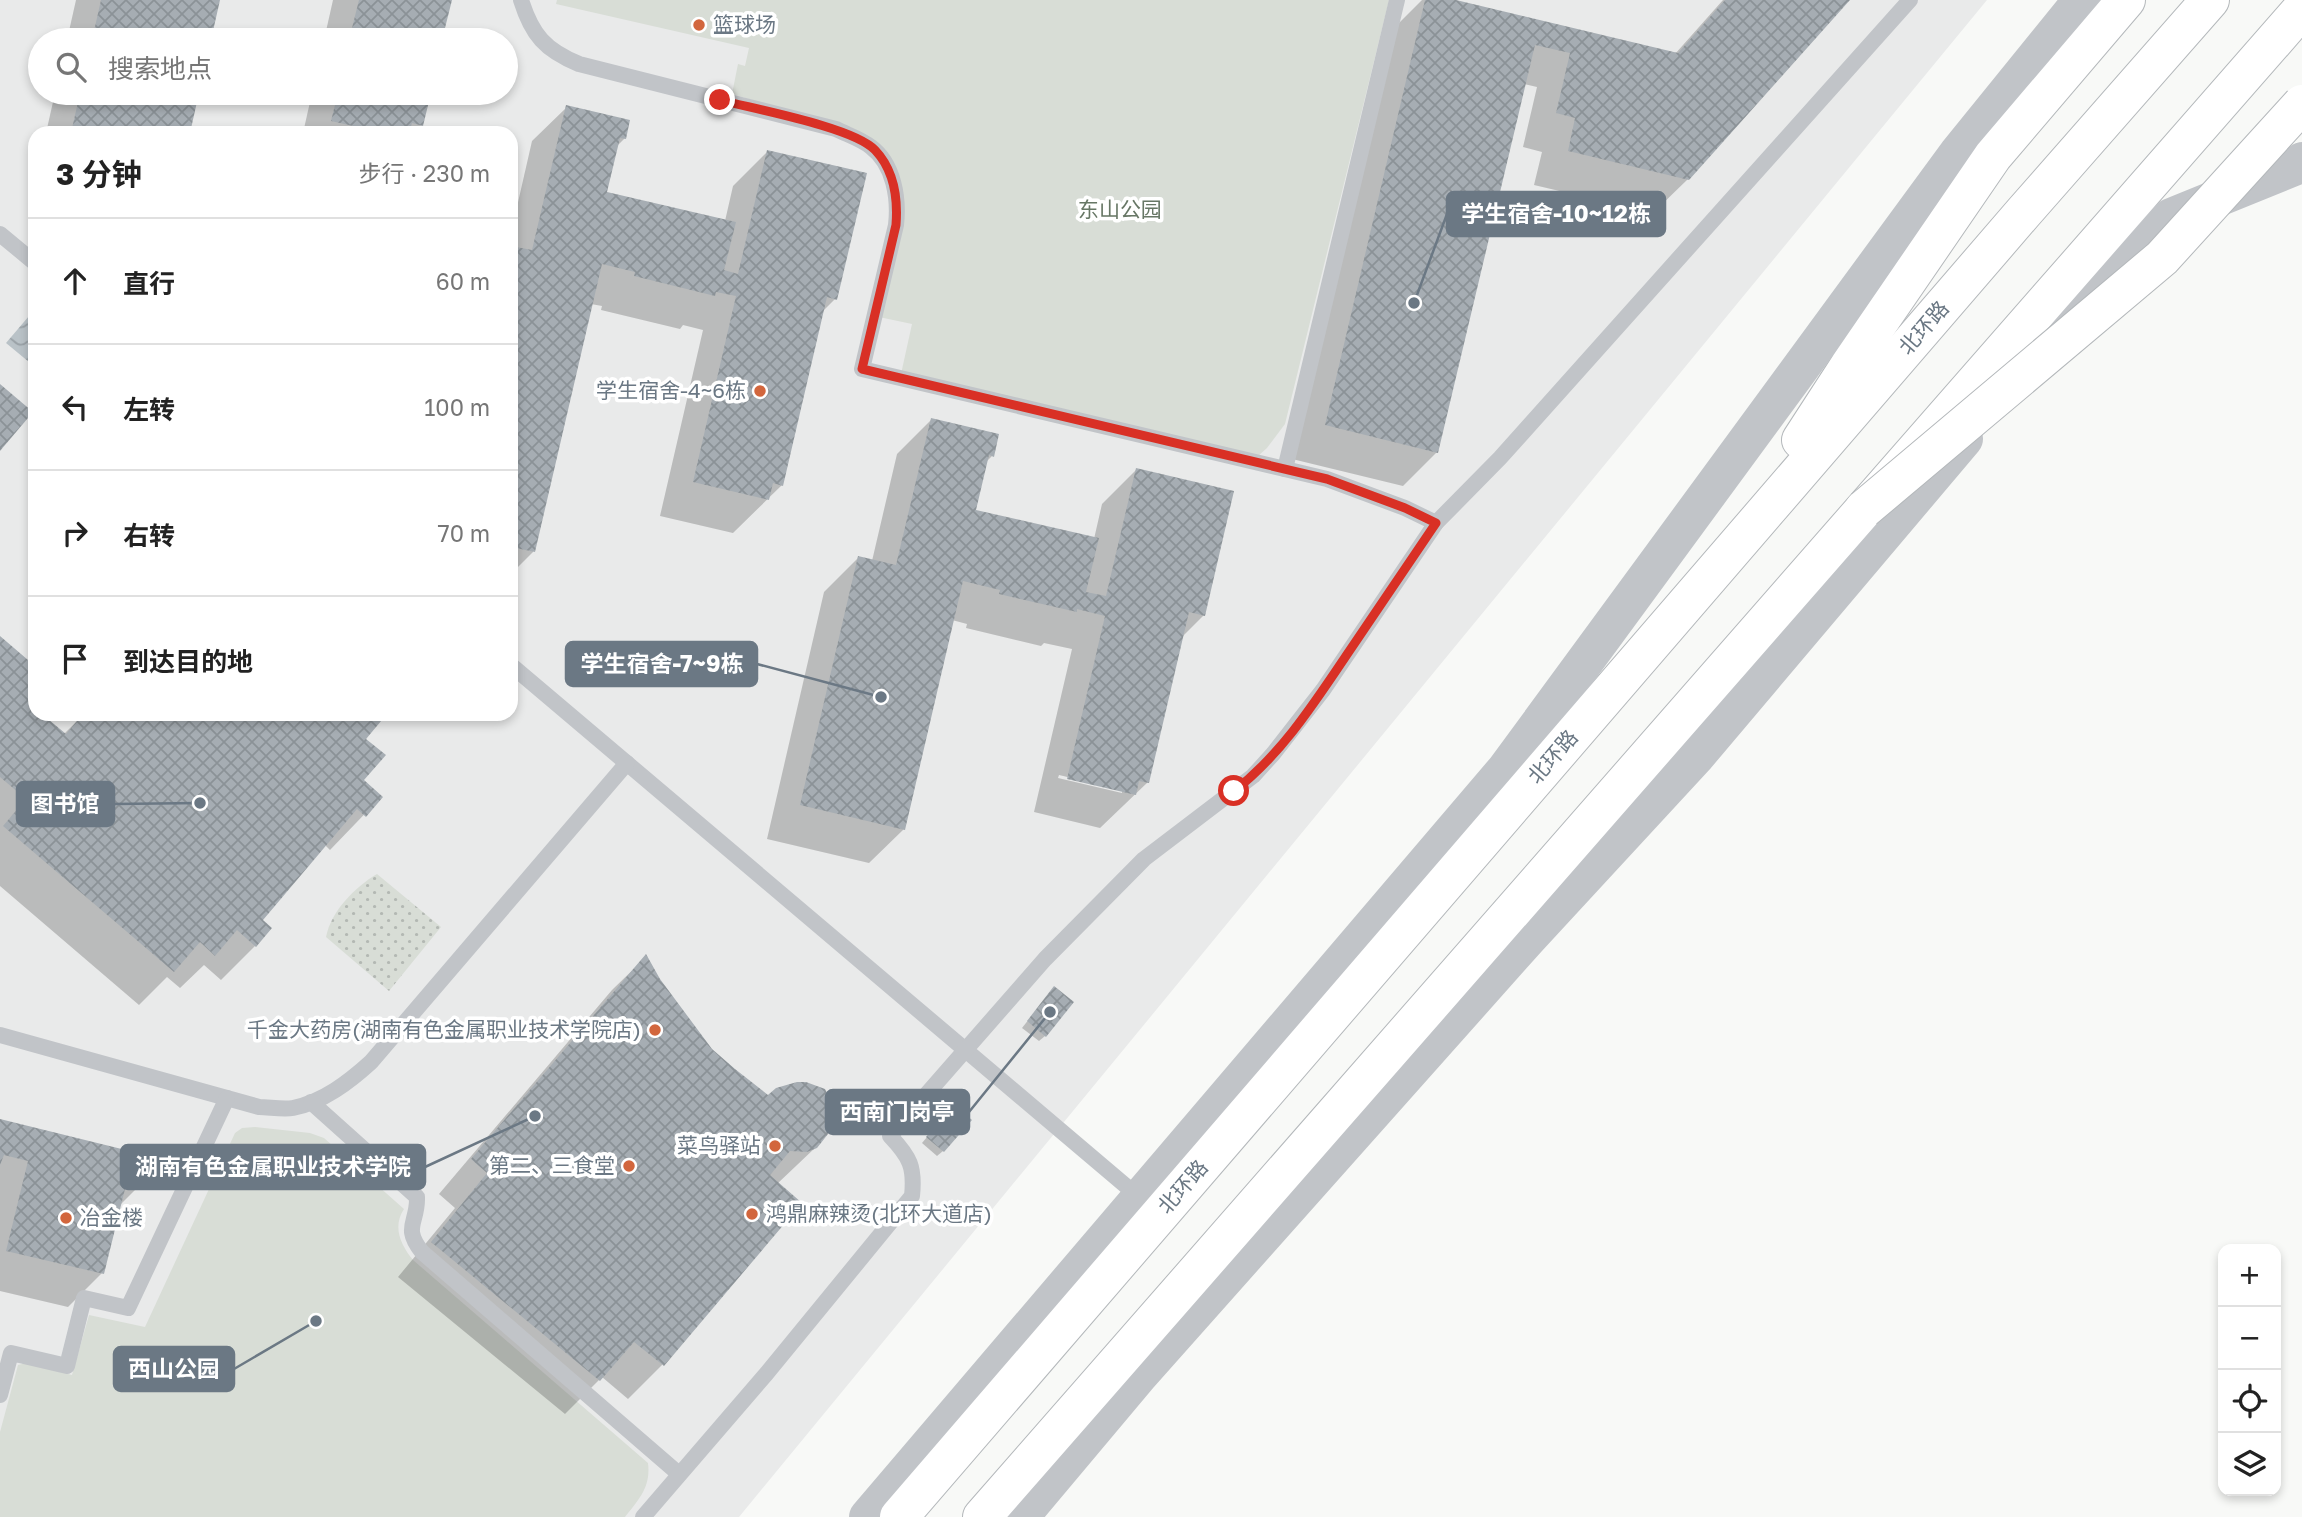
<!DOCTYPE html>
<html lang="zh">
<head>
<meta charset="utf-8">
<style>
	:root { --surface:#fff; --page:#f6f6f6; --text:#222; --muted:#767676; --line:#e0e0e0 }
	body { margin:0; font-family:"Golos Text","Noto Sans SC",sans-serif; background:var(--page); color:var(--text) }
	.controls { position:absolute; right:21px; bottom:21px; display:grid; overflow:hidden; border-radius:14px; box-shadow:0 4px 10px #0003 }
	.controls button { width:63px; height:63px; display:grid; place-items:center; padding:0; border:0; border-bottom:2px solid var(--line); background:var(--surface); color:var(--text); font:35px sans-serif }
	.stop { position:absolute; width:21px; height:21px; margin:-16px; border:5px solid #d93025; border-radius:50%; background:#fff }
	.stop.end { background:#d93025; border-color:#fff; box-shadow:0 2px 7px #0008 }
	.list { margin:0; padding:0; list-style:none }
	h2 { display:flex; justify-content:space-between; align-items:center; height:91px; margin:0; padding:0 28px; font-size:30px }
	h2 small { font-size:23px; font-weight:400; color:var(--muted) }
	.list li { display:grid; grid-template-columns:46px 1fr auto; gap:21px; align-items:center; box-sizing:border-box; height:126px; padding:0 28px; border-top:2px solid var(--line) }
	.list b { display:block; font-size:26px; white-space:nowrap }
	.list em { font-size:23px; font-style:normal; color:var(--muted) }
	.icon { flex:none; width:38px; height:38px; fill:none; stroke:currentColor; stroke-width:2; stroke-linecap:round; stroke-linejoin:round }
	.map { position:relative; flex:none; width:2302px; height:1517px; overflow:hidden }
	.search { position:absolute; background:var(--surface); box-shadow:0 4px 10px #0003; left:28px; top:28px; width:490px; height:77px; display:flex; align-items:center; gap:18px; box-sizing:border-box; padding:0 24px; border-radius:38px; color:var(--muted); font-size:26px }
	.panel { position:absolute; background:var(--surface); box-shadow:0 4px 10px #0003; left:28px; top:126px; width:490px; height:595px; border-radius:21px }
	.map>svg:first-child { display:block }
	.built { fill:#e9eaea; fill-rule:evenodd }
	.grass { fill:url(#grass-dots) }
	.green { fill:#d8ddd6 }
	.water { fill:url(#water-waves) }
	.shadow { fill:#0003; fill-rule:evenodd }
	.building { fill:url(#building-cross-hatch) }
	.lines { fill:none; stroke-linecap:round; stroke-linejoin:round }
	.trunk-casing { stroke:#b4b8bb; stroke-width:40 }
	.service { stroke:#c1c4c8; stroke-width:16 }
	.tertiary { stroke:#c1c4c8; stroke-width:38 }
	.trunk { stroke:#fff; stroke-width:38 }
	.trunk-bridge-casing { stroke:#b4b8bb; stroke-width:40; stroke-linecap:butt }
	.trunk-bridge { stroke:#fff; stroke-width:38 }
	.route { stroke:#d93025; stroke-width:9 }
	.poi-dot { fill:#d2663d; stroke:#fff; stroke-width:2.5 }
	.labels { text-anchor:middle; stroke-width:7; stroke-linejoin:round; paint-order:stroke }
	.poi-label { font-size:21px; fill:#6b7884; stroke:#fff; text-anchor:end }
	.park-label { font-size:21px; fill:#677765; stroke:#fff }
	.street-label { font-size:21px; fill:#6b7884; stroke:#fff }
	.leader { fill:none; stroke:#6b7884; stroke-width:2.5 }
	.callout-dot { fill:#6b7884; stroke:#fff; stroke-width:2.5 }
	.callout { fill:#6b7884; stroke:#6b7884; stroke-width:2.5 }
	.callout-label { font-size:23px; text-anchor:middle; font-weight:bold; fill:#fff }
</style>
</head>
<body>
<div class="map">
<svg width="2302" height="1517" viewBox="0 0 2302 1517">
	<defs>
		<pattern id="grass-dots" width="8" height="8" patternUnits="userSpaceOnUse" patternTransform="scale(1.75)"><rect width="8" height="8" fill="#d8ddd6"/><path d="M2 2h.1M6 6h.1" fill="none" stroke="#b3b8b3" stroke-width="1.8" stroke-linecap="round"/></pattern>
		<pattern id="water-waves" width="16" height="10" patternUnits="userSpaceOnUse" patternTransform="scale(1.75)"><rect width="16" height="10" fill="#b9c2c7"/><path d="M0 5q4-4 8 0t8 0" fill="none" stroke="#9aa2a7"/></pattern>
		<pattern id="building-cross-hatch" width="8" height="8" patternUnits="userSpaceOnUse" patternTransform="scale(1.75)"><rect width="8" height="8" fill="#a6adb3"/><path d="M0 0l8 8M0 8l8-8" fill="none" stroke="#8b9297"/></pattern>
	</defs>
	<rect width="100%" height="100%" fill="#f8f9f7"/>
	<path class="built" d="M 0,0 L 1987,0 L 739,1517 L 0,1517 ZM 40,40 L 506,40 L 506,93 L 40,93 ZM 35,133 L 511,133 L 511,714 L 35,714 Z"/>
	<path class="grass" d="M 377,874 L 441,927 L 389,991 L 326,937 C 331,911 355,887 377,874 Z"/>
	<g class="green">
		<path d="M 557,0 L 1389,0 L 1285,424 L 1267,448 L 1258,456 L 901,374 L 912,324 L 879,317 L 900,226 L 887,163 L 836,125 L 732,94 L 738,64 L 745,66 L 749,48 L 556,4 Z"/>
		<path d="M 255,1127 L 310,1133 L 324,1138 L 404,1209 C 392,1227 401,1245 413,1260 L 648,1463 C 651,1487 639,1499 625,1517 L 0,1517 L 0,1432 L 18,1365 L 26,1363 L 72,1375 L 89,1315 L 145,1327 L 235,1133 L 242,1128 Z"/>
	</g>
	<path class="water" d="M 29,316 L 35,321 L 35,367 L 6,343 Z"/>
	<g class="shadow">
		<path d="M 76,0 L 218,0 L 209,40 L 67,40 Z"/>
		<path d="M 333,0 L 450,0 L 441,40 L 324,40 Z"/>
		<path d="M 1422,0 L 1448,0 L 1675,54 L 1723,0 L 1848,0 L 1688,179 L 1653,213 L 1534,185 L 1542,152 L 1523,147 L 1537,87 L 1524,84 L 1437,452 L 1403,486 L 1292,459 L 1393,29 Z"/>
		<path d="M 55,93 L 198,93 L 189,133 L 46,133 Z"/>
		<path d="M 312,93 L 429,93 L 421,125 L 414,133 L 303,133 Z"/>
		<path d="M 567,107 L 625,138 L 616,147 L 605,193 L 725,221 L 733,186 L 767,152 L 835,299 L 822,312 L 782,485 L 733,533 L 660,516 L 703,330 L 683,325 L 680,329 L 601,310 L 602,306 L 591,304 L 533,552 L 511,574 L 511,233 L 532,141 Z"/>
		<path d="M 35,181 L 35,213 L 28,211 Z"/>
		<path d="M 931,420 L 992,456 L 985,463 L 974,511 L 1094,539 L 1102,504 L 1136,470 L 1204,615 L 1182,637 L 1148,782 L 1100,828 L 1034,812 L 1072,649 L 1044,643 L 1041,646 L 966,628 L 967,624 L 952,620 L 904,829 L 869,863 L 767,839 L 824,592 L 858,558 L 872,561 L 897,454 ZM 1059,775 L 1122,790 L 1122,793 L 1058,778 Z"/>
		<path d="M 0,639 L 35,668 L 35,714 L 51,714 L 46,720 L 64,734 L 84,714 L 93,714 L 96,717 L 99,714 L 385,714 L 364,739 L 362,780 L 381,797 L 330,850 L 325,845 L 261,920 L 255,946 L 221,980 L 204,965 L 180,988 L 167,977 L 139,1005 L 0,886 Z"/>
		<path d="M 646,957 L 659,980 L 711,1050 L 768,1097 L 816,1147 L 777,1184 L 800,1204 L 662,1365 L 628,1399 L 602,1377 L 565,1414 L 398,1277 L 455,1208 L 439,1194 L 612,990 Z"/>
		<path d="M 1049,994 L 1045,1036 L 1039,1041 L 1022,1028 Z"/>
		<path d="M 948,1112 L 943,1151 L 937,1156 L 922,1143 Z"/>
		<path d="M 0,1120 L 141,1184 L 119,1206 L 102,1273 L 68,1307 L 0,1291 Z"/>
	</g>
	<g class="building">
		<path d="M 101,0 L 220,0 L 211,40 L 92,40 Z"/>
		<path d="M 359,0 L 452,0 L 442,40 L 349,40 Z"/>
		<path d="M 1425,0 L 1456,0 L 1678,53 L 1725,0 L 1850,0 L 1689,180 L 1568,151 L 1575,118 L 1556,113 L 1570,53 L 1535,45 L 1438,453 L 1325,425 Z"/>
		<path d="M 80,93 L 199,93 L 190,133 L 71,133 Z"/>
		<path d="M 338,93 L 431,93 L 423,126 L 412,123 L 409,133 L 384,133 L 331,121 Z"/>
		<path d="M 566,105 L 630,120 L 626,139 L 620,138 L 607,192 L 736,222 L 724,270 L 738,274 L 767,150 L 867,173 L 837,300 L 827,297 L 783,486 L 773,483 L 769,500 L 693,482 L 736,296 L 716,292 L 715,296 L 634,276 L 635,272 L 602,264 L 535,552 L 511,547 L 511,246 L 532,250 Z"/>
		<path d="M 0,384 L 33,412 L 0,451 Z"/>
		<path d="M 931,418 L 999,434 L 994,457 L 989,455 L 976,510 L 1099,538 L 1086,592 L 1106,596 L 1136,468 L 1234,491 L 1205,616 L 1189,612 L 1149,783 L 1139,781 L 1136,795 L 1067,779 L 1105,616 L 1077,609 L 1077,612 L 999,594 L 1000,590 L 963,581 L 905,830 L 800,805 L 858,556 L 896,565 Z"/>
		<path d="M 0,636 L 35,666 L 35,714 L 53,714 L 48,719 L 66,734 L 83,714 L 96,714 L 99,717 L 102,714 L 387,714 L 366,739 L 386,755 L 364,780 L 383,797 L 366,817 L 357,809 L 263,920 L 272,928 L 256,947 L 237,930 L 215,956 L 200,942 L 174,972 L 3,826 L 26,799 L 0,777 Z"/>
		<path d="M 646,954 L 660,979 L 712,1049 L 735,1069 L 768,1095 L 776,1088 L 797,1082 L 806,1082 L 825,1089 L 833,1105 L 834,1115 L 828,1134 L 817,1148 L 807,1152 L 790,1151 L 770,1175 L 802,1203 L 664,1366 L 634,1342 L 600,1381 L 431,1242 L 487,1173 L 471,1159 Z"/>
		<path d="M 1054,986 L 1074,1002 L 1046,1037 L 1027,1021 Z"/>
		<path d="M 953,1104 L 972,1120 L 944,1152 L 926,1137 Z"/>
		<path d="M 0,1119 L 150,1156 L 143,1185 L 127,1181 L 104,1274 L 6,1251 L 28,1161 L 4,1155 L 0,1165 Z"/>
	</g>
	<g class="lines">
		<g class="trunk-casing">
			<g id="trunk">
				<path d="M 1801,440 L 1849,366 L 1993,156 L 2126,0"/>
				<path d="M 899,1517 L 2023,213 L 2210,0"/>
				<path d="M 982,1517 L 2302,9"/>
			</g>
		</g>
		<g class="service">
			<path d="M 521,0 C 532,35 545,50 579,64 L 836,129 C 848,135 861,139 871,147 C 894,164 899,199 896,225 L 862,369 L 1327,479 L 1405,508 L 1436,523"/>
			<path d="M 0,234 L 35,263"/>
			<path d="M 1285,469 L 1397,0"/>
			<path d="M 511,665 L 1139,1197"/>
			<path d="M 0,1035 L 259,1107 C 269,1107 283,1110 293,1108 C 323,1102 349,1082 371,1062 L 627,763"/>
			<path d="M 311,1102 L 417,1197 C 418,1223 402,1227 422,1252 L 679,1474"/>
			<path d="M 0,1395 L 11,1353 L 67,1366 L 84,1298 L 128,1308 L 227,1098"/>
			<path d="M 643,1517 L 767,1373 L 912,1196 C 915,1167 910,1157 890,1136 L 1045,959 L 1144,859 L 1253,776 L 1273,754 L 1323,690 L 1436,523 L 1500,458 L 1910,0"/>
		</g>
		<g class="tertiary">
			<path d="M 2066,323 L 2116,267 L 2171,217 L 2299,165 L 2302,161"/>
			<path d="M 868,1517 L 1506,769 L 1958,153 L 2082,0"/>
			<path d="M 1020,1517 L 1140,1374 L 1528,938 L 1697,755 L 1964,439"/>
		</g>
		<use href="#trunk" class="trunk"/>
		<g class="trunk-bridge-casing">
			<path id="trunk-bridge" d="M 1864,509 L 2162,258 L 2302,104"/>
		</g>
		<use href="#trunk-bridge" class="trunk-bridge"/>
	</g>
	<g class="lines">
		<path class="route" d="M 720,100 C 754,109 853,127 875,150 C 894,170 898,199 896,225 L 862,369 L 1327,479 L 1405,508 L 1436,523 C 1406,567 1377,610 1348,653 C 1315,702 1281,755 1234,791"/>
	</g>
	<g class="poi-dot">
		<circle cx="699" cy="25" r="7"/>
		<circle cx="760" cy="391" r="7"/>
		<circle cx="655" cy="1030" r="7"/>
		<circle cx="775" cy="1146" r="7"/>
		<circle cx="629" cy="1166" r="7"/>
		<circle cx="752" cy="1214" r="7"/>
		<circle cx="66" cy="1218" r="7"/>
	</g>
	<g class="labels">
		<g class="poi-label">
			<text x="713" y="32" text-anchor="start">篮球场</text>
			<text x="746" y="398">学生宿舍-4~6栋</text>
			<text x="641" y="1037">千金大药房(湖南有色金属职业技术学院店)</text>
			<text x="761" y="1153">菜鸟驿站</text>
			<text x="615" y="1173">第二、三食堂</text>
			<text x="766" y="1221" text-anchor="start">鸿鼎麻辣烫(北环大道店)</text>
			<text x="80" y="1225" text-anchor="start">冶金楼</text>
		</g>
		<g class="park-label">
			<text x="1120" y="217">东山公园</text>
		</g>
		<g class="street-label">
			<text transform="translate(1924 328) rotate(-49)" y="7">北环路</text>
			<text transform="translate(1553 757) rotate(-49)" y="7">北环路</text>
			<text transform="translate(1183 1187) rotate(-49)" y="7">北环路</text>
		</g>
	</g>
	<path class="leader" d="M1414 303L1447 214M881 697L757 664M200 803L114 804M1050 1012L969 1112M535 1116L425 1167M316 1321L234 1369"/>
	<g class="callout-dot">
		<circle cx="1414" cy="303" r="7"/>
		<circle cx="881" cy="697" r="7"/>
		<circle cx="200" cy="803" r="7"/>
		<circle cx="1050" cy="1012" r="7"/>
		<circle cx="535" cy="1116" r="7"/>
		<circle cx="316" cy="1321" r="7"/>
	</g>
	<g class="callout">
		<rect x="1447" y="192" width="218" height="44" rx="7"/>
		<rect x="566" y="642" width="191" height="44" rx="7"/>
		<rect x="17" y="782" width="97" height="44" rx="7"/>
		<rect x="826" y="1090" width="143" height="44" rx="7"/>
		<rect x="121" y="1145" width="304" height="44" rx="7"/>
		<rect x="114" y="1347" width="120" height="44" rx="7"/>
	</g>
	<g class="callout-label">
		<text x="1556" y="222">学生宿舍-10~12栋</text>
		<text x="662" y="672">学生宿舍-7~9栋</text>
		<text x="65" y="812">图书馆</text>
		<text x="897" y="1120">西南门岗亭</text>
		<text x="273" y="1175">湖南有色金属职业技术学院</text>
		<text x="174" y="1377">西山公园</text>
	</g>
</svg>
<div class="controls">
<button>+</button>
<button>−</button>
<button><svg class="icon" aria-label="locate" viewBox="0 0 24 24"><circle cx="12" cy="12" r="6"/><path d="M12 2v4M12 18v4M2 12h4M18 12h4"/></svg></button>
<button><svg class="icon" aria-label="layers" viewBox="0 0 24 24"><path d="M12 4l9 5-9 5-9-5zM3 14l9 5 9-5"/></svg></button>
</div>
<div class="stop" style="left:1234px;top:791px"></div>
<div class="stop end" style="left:720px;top:100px"></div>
<div class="search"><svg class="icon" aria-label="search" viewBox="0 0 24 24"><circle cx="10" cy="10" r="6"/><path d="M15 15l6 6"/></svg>搜索地点</div>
<section class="panel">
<h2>3 分钟<small>步行 · 230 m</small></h2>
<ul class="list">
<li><svg class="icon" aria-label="ahead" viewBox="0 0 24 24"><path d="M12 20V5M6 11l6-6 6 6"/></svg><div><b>直行</b></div><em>60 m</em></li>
<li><svg class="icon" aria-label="left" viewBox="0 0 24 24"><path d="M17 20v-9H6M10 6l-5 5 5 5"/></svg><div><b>左转</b></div><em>100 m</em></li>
<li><svg class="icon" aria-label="right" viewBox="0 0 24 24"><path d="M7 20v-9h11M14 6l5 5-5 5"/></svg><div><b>右转</b></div><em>70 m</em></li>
<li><svg class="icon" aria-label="arrive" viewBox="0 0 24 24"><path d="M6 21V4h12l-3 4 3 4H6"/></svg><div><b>到达目的地</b></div></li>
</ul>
</section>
</div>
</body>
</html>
